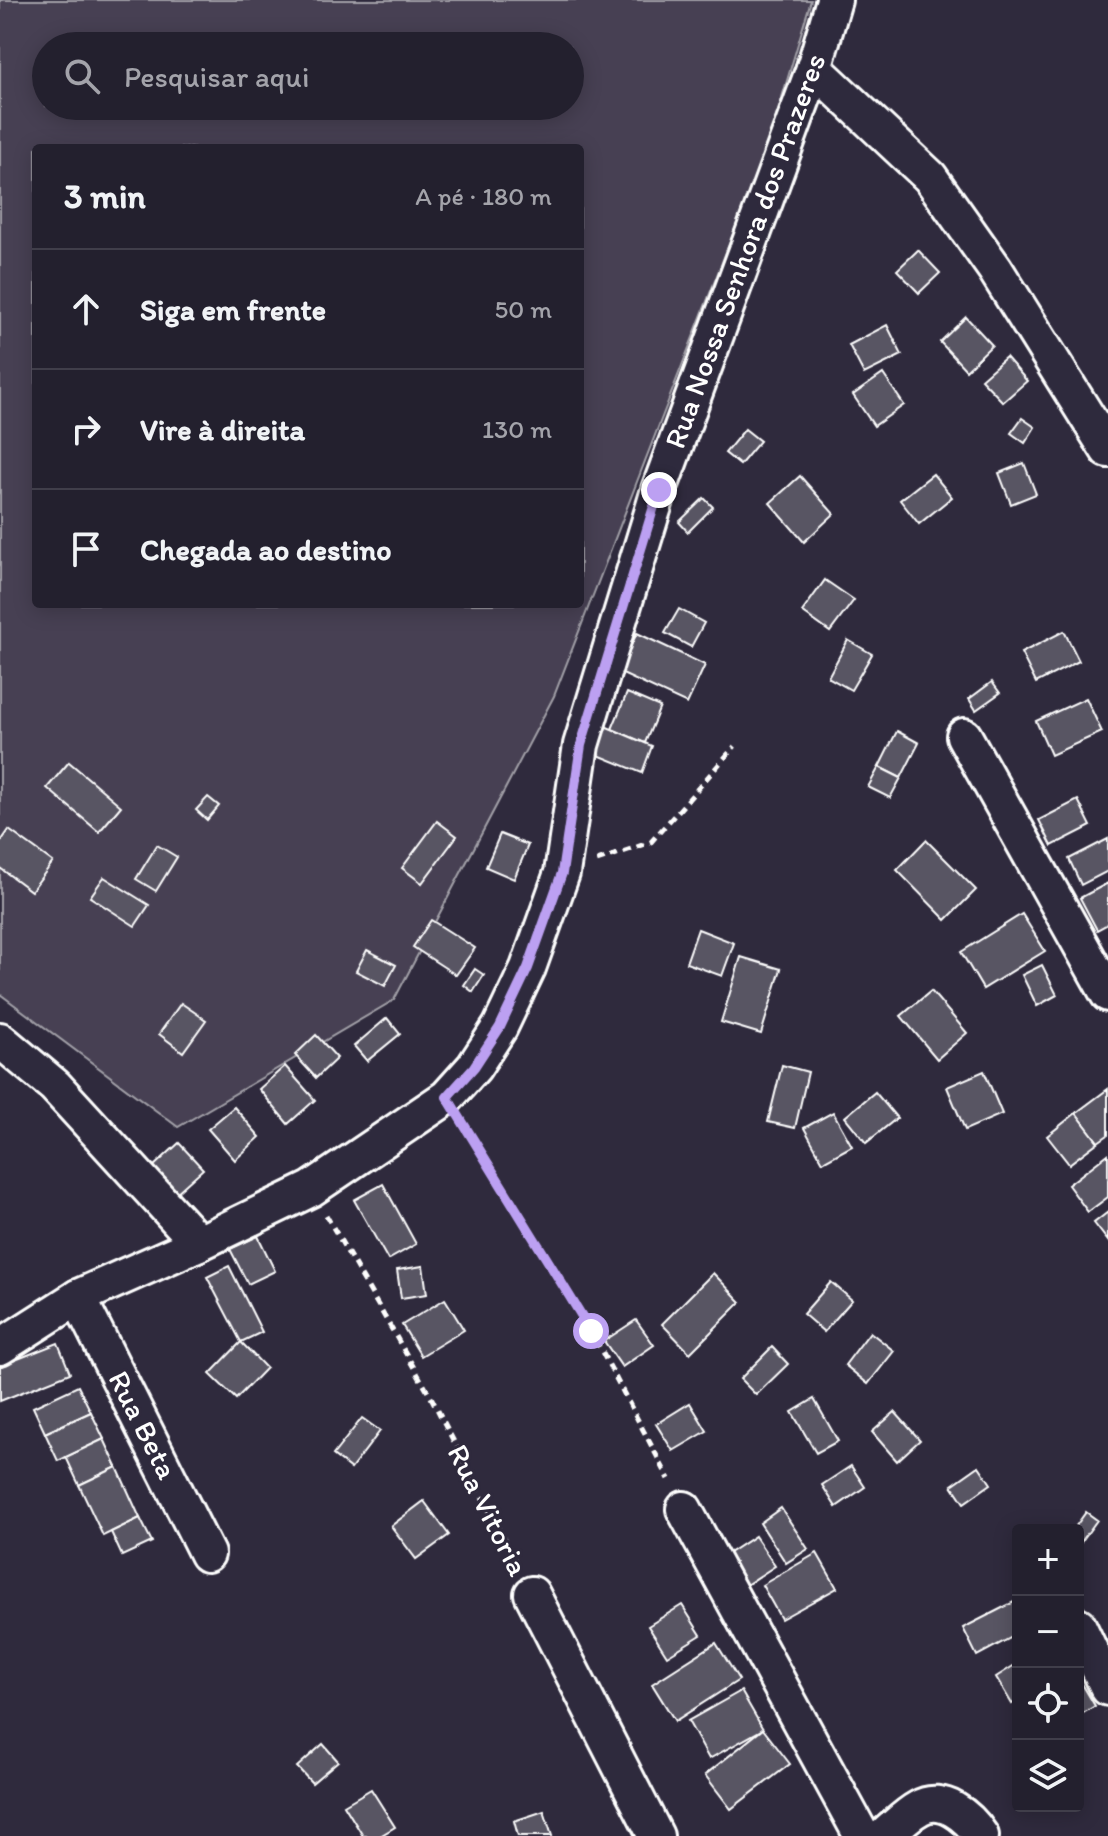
<!DOCTYPE html>
<html lang="pt">
<head>
<meta charset="utf-8">
<style>
	:root { --surface:#23202e; --page:#2b2836; --text:#f1f3f6; --muted:#a3a3aa; --line:#403e4a }
	body { margin:0; font-family:Itim,sans-serif; background:var(--page); color:var(--text) }
	.controls { position:absolute; right:24px; bottom:24px; display:grid; overflow:hidden; border-radius:8px; box-shadow:0 4px 20px #0003 }
	.controls button { width:72px; height:72px; display:grid; place-items:center; padding:0; border:0; border-bottom:2px solid var(--line); background:var(--surface); color:var(--text); font:40px sans-serif }
	.stop { position:absolute; width:24px; height:24px; margin:-18px; border:6px solid #bca0f2; border-radius:50%; background:#fff }
	.stop.end { background:#bca0f2; border-color:#fff; box-shadow:0 2px 8px #0008 }
	.list { margin:0; padding:0; list-style:none }
	h2 { display:flex; justify-content:space-between; align-items:center; height:104px; margin:0; padding:0 32px; font-size:34px }
	h2 small { font-size:26px; font-weight:400; color:var(--muted) }
	.list li { display:grid; grid-template-columns:52px 1fr auto; gap:24px; align-items:center; box-sizing:border-box; height:120px; padding:0 32px; border-top:2px solid var(--line) }
	.list b { display:block; font-size:30px; white-space:nowrap }
	.list em { font-size:26px; font-style:normal; color:var(--muted) }
	.icon { flex:none; width:44px; height:44px; fill:none; stroke:currentColor; stroke-width:2; stroke-linecap:round; stroke-linejoin:round }
	.map { position:relative; flex:none; width:1108px; height:1836px; overflow:hidden }
	.search { position:absolute; background:var(--surface); box-shadow:0 4px 20px #0003; left:32px; top:32px; width:552px; height:88px; display:flex; align-items:center; gap:20px; box-sizing:border-box; padding:0 28px; border-radius:44px; color:var(--muted); font-size:30px }
	.panel { position:absolute; background:var(--surface); box-shadow:0 4px 20px #0003; left:32px; top:144px; width:552px; height:464px; border-radius:8px }
	.map>svg:first-child { display:block }
	.green { fill:#464152; stroke:#a2a0a8; stroke-width:2; fill-rule:evenodd }
	.building { fill:#595564; stroke:#fff; stroke-width:2 }
	.lines { fill:none; stroke-linecap:round; stroke-linejoin:round }
	.minor-casing { stroke:#fff; stroke-width:40 }
	.path { stroke:#fff; stroke-width:5; stroke-dasharray:8 6; stroke-linecap:butt }
	.minor { stroke:#2f2a3d; stroke-width:34 }
	.route { stroke:#bca0f2; stroke-width:10 }
	.labels { text-anchor:middle; stroke-width:6; stroke-linejoin:round; paint-order:stroke }
	.street-label { font-size:30px; fill:#fff; stroke:#2f2a3d }
</style>
</head>
<body>
<div class="map">
<svg width="1108" height="1836" viewBox="0 0 1108 1836">
	<rect width="100%" height="100%" fill="#2f2a3d"/>
	<filter id="ink" filterUnits="userSpaceOnUse"><feTurbulence type="fractalNoise" baseFrequency=".0125" numOctaves="2"/><feDisplacementMap in="SourceGraphic" scale="16" xChannelSelector="R" yChannelSelector="G"/><feConvolveMatrix kernelMatrix="1 2 1 2 8 2 1 2 1" color-interpolation-filters="sRGB"/></filter>
	<g filter="url(#ink)">
		<path class="green" d="M 0,0 L 811,0 L 769,141 L 554,696 L 394,1000 L 178,1127 L 0,994 ZM 46,46 L 570,46 L 570,106 L 46,106 ZM 36,148 L 580,148 L 580,604 L 36,604 Z"/>
		<g class="building">
			<path d="M 918,250 L 940,273 L 919,293 L 897,270 Z"/>
			<path d="M 966,317 L 992,345 L 966,370 L 940,342 Z"/>
			<path d="M 887,325 L 902,355 L 864,374 L 849,345 Z"/>
			<path d="M 1006,357 L 1027,381 L 1003,402 L 981,379 Z"/>
			<path d="M 883,374 L 904,405 L 874,426 L 853,395 Z"/>
			<path d="M 1022,418 L 1035,427 L 1025,443 L 1011,433 Z"/>
			<path d="M 745,429 L 760,441 L 740,465 L 725,453 Z"/>
			<path d="M 1024,463 L 1036,494 L 1011,504 L 999,473 Z"/>
			<path d="M 933,474 L 952,497 L 919,524 L 900,500 Z"/>
			<path d="M 800,476 L 834,514 L 804,542 L 770,503 Z"/>
			<path d="M 704,498 L 713,507 L 688,532 L 679,522 Z"/>
			<path d="M 825,580 L 854,600 L 830,632 L 802,612 Z"/>
			<path d="M 679,609 L 704,623 L 691,647 L 665,633 Z"/>
			<path d="M 1064,631 L 1079,661 L 1036,683 L 1021,653 Z"/>
			<path d="M 637,633 L 705,665 L 687,704 L 618,672 Z"/>
			<path d="M 848,640 L 872,654 L 851,690 L 828,677 Z"/>
			<path d="M 992,682 L 1000,693 L 976,710 L 969,699 Z"/>
			<path d="M 627,693 L 660,707 L 645,743 L 612,729 Z"/>
			<path d="M 1086,698 L 1102,732 L 1051,755 L 1036,721 Z"/>
			<path d="M 593,721 L 652,746 L 642,773 L 581,748 Z"/>
			<path d="M 897,731 L 919,743 L 901,778 L 879,767 Z"/>
			<path d="M 69,762 L 121,806 L 99,832 L 47,788 Z"/>
			<path d="M 879,767 L 901,778 L 890,798 L 868,787 Z"/>
			<path d="M 208,797 L 219,806 L 207,820 L 196,810 Z"/>
			<path d="M 1078,800 L 1091,826 L 1052,846 L 1039,820 Z"/>
			<path d="M 437,821 L 457,836 L 422,883 L 402,868 Z"/>
			<path d="M 9,830 L 53,862 L 31,891 L 0,868 L 0,843 Z"/>
			<path d="M 500,834 L 528,845 L 514,879 L 486,867 Z"/>
			<path d="M 1108,839 L 1108,871 L 1081,885 L 1069,859 Z"/>
			<path d="M 926,840 L 976,890 L 946,920 L 897,870 Z"/>
			<path d="M 157,845 L 177,857 L 156,891 L 136,879 Z"/>
			<path d="M 104,877 L 149,905 L 135,926 L 90,897 Z"/>
			<path d="M 1108,883 L 1108,924 L 1097,930 L 1080,898 Z"/>
			<path d="M 1022,914 L 1045,951 L 983,989 L 961,952 Z"/>
			<path d="M 431,920 L 475,948 L 456,975 L 413,947 Z"/>
			<path d="M 698,929 L 734,943 L 722,976 L 686,963 Z"/>
			<path d="M 367,950 L 396,965 L 385,986 L 356,971 Z"/>
			<path d="M 741,957 L 781,969 L 761,1034 L 721,1022 Z"/>
			<path d="M 1042,965 L 1057,995 L 1037,1006 L 1022,975 Z"/>
			<path d="M 475,969 L 484,975 L 473,992 L 464,985 Z"/>
			<path d="M 931,991 L 967,1033 L 937,1059 L 901,1016 Z"/>
			<path d="M 181,1003 L 206,1020 L 183,1052 L 159,1034 Z"/>
			<path d="M 387,1018 L 400,1034 L 367,1061 L 354,1046 Z"/>
			<path d="M 316,1035 L 337,1058 L 316,1078 L 295,1055 Z"/>
			<path d="M 782,1065 L 808,1072 L 795,1128 L 768,1122 Z"/>
			<path d="M 285,1066 L 315,1100 L 288,1124 L 259,1089 Z"/>
			<path d="M 984,1071 L 1002,1114 L 965,1130 L 947,1087 Z"/>
			<path d="M 1108,1089 L 1108,1135 L 1098,1142 L 1076,1113 Z"/>
			<path d="M 875,1092 L 897,1118 L 866,1143 L 845,1117 Z"/>
			<path d="M 234,1107 L 260,1137 L 235,1160 L 208,1129 Z"/>
			<path d="M 833,1112 L 852,1146 L 823,1162 L 804,1128 Z"/>
			<path d="M 1076,1113 L 1098,1142 L 1069,1164 L 1047,1136 Z"/>
			<path d="M 179,1143 L 203,1169 L 165,1203 L 141,1178 Z"/>
			<path d="M 1108,1154 L 1108,1197 L 1088,1212 L 1068,1185 Z"/>
			<path d="M 383,1184 L 416,1244 L 388,1260 L 354,1200 Z"/>
			<path d="M 1108,1212 L 1108,1241 L 1094,1223 Z"/>
			<path d="M 258,1236 L 275,1271 L 248,1284 L 230,1249 Z"/>
			<path d="M 229,1266 L 262,1332 L 241,1342 L 207,1277 Z"/>
			<path d="M 423,1266 L 427,1294 L 401,1298 L 397,1270 Z"/>
			<path d="M 713,1273 L 741,1302 L 690,1353 L 662,1324 Z"/>
			<path d="M 831,1282 L 852,1300 L 824,1332 L 803,1314 Z"/>
			<path d="M 445,1299 L 464,1330 L 421,1356 L 402,1325 Z"/>
			<path d="M 636,1320 L 654,1345 L 622,1367 L 604,1341 Z"/>
			<path d="M 870,1332 L 894,1351 L 868,1384 L 845,1365 Z"/>
			<path d="M 241,1342 L 266,1368 L 236,1399 L 210,1374 Z"/>
			<path d="M 58,1343 L 70,1373 L 0,1401 L 0,1366 Z"/>
			<path d="M 772,1347 L 788,1364 L 756,1395 L 740,1379 Z"/>
			<path d="M 78,1386 L 91,1412 L 45,1433 L 33,1407 Z"/>
			<path d="M 814,1399 L 838,1441 L 816,1453 L 792,1412 Z"/>
			<path d="M 690,1403 L 707,1431 L 673,1451 L 656,1424 Z"/>
			<path d="M 91,1412 L 104,1439 L 58,1461 L 45,1433 Z"/>
			<path d="M 895,1412 L 920,1440 L 897,1461 L 872,1432 Z"/>
			<path d="M 362,1418 L 380,1431 L 351,1469 L 333,1455 Z"/>
			<path d="M 104,1439 L 117,1467 L 79,1485 L 66,1457 Z"/>
			<path d="M 851,1466 L 865,1487 L 836,1507 L 822,1485 Z"/>
			<path d="M 979,1466 L 991,1484 L 964,1503 L 952,1485 Z"/>
			<path d="M 117,1467 L 140,1518 L 103,1536 L 79,1485 Z"/>
			<path d="M 424,1501 L 449,1535 L 416,1559 L 391,1526 Z"/>
			<path d="M 781,1508 L 808,1549 L 786,1563 L 760,1523 Z"/>
			<path d="M 1086,1512 L 1097,1520 L 1079,1545 L 1078,1530 L 1073,1530 Z"/>
			<path d="M 140,1518 L 152,1542 L 122,1556 L 111,1532 Z"/>
			<path d="M 755,1536 L 775,1566 L 746,1585 L 726,1555 Z"/>
			<path d="M 817,1553 L 837,1588 L 781,1619 L 762,1585 Z"/>
			<path d="M 1018,1600 L 1018,1634 L 977,1656 L 963,1628 Z"/>
			<path d="M 682,1605 L 701,1635 L 667,1656 L 648,1626 Z"/>
			<path d="M 716,1643 L 739,1680 L 675,1721 L 652,1684 Z"/>
			<path d="M 1018,1663 L 1018,1700 L 1012,1704 L 996,1677 Z"/>
			<path d="M 1078,1677 L 1095,1706 L 1078,1716 Z"/>
			<path d="M 741,1691 L 763,1729 L 709,1759 L 688,1721 Z"/>
			<path d="M 763,1729 L 790,1764 L 731,1809 L 705,1775 Z"/>
			<path d="M 323,1744 L 338,1761 L 312,1783 L 297,1767 Z"/>
			<path d="M 371,1789 L 395,1827 L 380,1836 L 363,1836 L 344,1805 Z"/>
			<path d="M 544,1811 L 552,1836 L 518,1836 L 514,1821 Z"/>
		</g>
		<g class="lines">
			<g class="minor-casing">
				<g id="minor">
					<path d="M 814,68 L 930,177 L 995,269 L 1108,450"/>
					<path d="M 964,736 L 1108,994"/>
					<path d="M 0,1040 L 55,1086 L 199,1243"/>
					<path d="M 78,1297 L 207,1554"/>
					<path d="M 0,1347 L 78,1297 L 199,1243 L 311,1189 L 447,1097 L 474,1067 L 500,1027 L 528,968 L 562,873 L 581,745 L 659,490 L 814,68 L 834,0"/>
					<path d="M 684,1509 L 862,1836"/>
					<path d="M 532,1594 L 656,1836"/>
					<path d="M 1078,1625 L 1108,1688"/>
					<path d="M 884,1836 C 895,1827 906,1815 919,1808 C 942,1794 969,1817 981,1836"/>
				</g>
			</g>
			<g class="path">
				<path d="M 597,861 L 651,842 L 735,746"/>
				<path d="M 464,1125 L 591,1331 L 669,1479"/>
				<path d="M 326,1215 L 432,1399 L 517,1565"/>
			</g>
			<use href="#minor" class="minor"/>
		</g>
	</g>
	<g class="lines" filter="url(#ink)">
		<path class="route" d="M 591,1331 L 447,1097 L 474,1067 L 500,1027 L 528,968 L 562,873 L 581,745 L 659,490"/>
	</g>
	<g class="labels">
		<g class="street-label">
			<text transform="translate(745 251) rotate(-70)" y="10">Rua Nossa Senhora dos Prazeres</text>
			<text transform="translate(143 1425) rotate(63)" y="10">Rua Beta</text>
			<text transform="translate(488 1510) rotate(63)" y="10">Rua Vitoria</text>
		</g>
	</g>
</svg>
<div class="controls">
<button>+</button>
<button>−</button>
<button><svg class="icon" aria-label="locate" viewBox="0 0 24 24"><circle cx="12" cy="12" r="6"/><path d="M12 2v4M12 18v4M2 12h4M18 12h4"/></svg></button>
<button><svg class="icon" aria-label="layers" viewBox="0 0 24 24"><path d="M12 4l9 5-9 5-9-5zM3 14l9 5 9-5"/></svg></button>
</div>
<div class="stop" style="left:591px;top:1331px"></div>
<div class="stop end" style="left:659px;top:490px"></div>
<div class="search"><svg class="icon" aria-label="search" viewBox="0 0 24 24"><circle cx="10" cy="10" r="6"/><path d="M15 15l6 6"/></svg>Pesquisar aqui</div>
<section class="panel">
<h2>3 min<small>A pé · 180 m</small></h2>
<ul class="list">
<li><svg class="icon" aria-label="ahead" viewBox="0 0 24 24"><path d="M12 20V5M6 11l6-6 6 6"/></svg><div><b>Siga em frente</b></div><em>50 m</em></li>
<li><svg class="icon" aria-label="right" viewBox="0 0 24 24"><path d="M7 20v-9h11M14 6l5 5-5 5"/></svg><div><b>Vire à direita</b></div><em>130 m</em></li>
<li><svg class="icon" aria-label="arrive" viewBox="0 0 24 24"><path d="M6 21V4h12l-3 4 3 4H6"/></svg><div><b>Chegada ao destino</b></div></li>
</ul>
</section>
</div>
</body>
</html>
